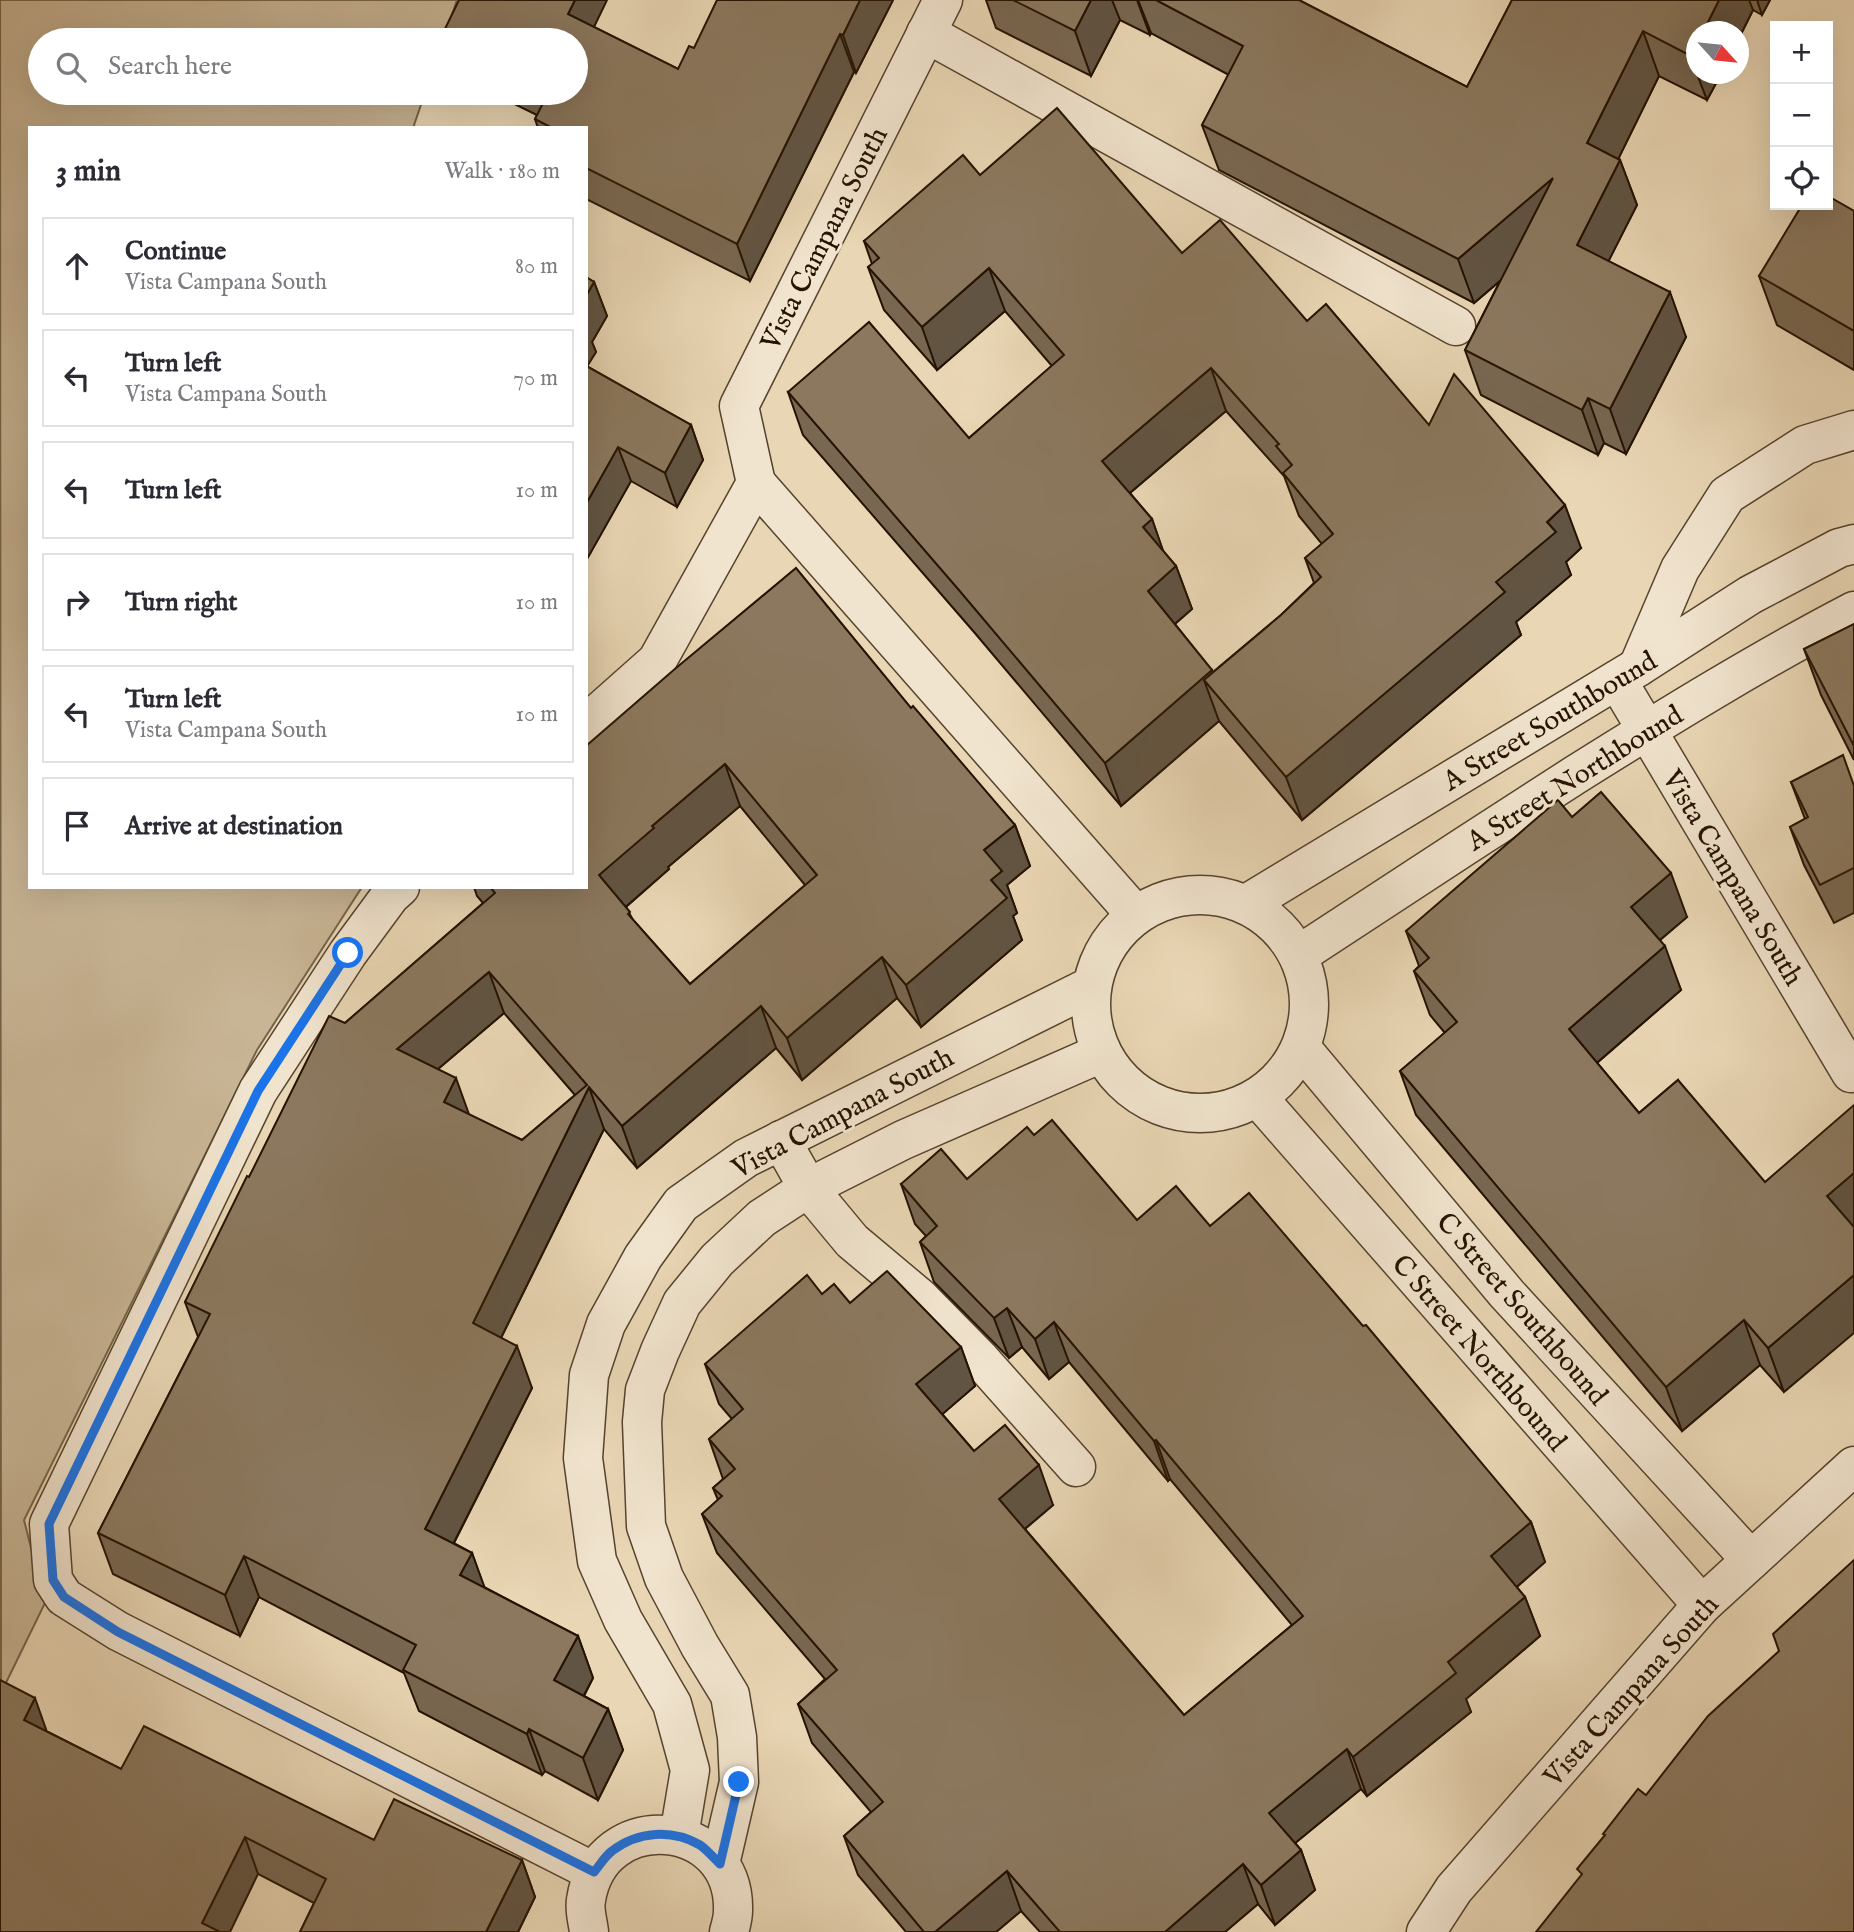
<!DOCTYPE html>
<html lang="en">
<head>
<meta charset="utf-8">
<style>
	:root { --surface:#fff; --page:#f7f7f7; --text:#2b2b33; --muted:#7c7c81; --line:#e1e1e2 }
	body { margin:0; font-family:"IM FELL English",serif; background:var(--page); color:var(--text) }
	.controls { position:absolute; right:21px; top:21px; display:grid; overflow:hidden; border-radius:0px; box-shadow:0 7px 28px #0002 }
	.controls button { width:63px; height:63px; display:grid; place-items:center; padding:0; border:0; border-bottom:2px solid var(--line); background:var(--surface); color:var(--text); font:35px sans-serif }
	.compass { position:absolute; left:1686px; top:21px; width:63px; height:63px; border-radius:50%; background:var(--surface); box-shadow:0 7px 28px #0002; rotate:117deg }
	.stop { position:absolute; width:21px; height:21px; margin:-16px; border:5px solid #1a73e8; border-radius:50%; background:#fff }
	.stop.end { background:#1a73e8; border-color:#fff; box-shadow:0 2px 7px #0008 }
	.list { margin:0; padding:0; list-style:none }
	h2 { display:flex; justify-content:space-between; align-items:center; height:91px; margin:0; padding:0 28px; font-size:30px }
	h2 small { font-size:23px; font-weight:400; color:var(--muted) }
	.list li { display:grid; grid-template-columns:46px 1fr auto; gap:21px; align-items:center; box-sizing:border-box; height:98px; margin:0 14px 14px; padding:0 14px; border:2px solid var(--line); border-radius:0px }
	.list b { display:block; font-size:26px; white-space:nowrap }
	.list p { margin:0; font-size:23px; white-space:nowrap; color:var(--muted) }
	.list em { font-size:23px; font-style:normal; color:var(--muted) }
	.icon { flex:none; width:38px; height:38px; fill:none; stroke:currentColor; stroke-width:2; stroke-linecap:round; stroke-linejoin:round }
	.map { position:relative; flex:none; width:1854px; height:1932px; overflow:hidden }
	.search { position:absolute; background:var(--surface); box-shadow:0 7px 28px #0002; left:28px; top:28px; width:560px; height:77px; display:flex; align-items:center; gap:18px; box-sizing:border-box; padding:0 24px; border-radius:38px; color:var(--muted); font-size:26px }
	.panel { position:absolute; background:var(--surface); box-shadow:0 7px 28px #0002; left:28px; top:126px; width:560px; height:763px; border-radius:0px }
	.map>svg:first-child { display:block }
	.green { fill:#c8b595; stroke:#76644a; stroke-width:2 }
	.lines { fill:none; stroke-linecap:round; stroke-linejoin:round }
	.minor-casing { stroke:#56432d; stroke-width:41 }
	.minor { stroke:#f1e4ce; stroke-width:38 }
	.wall { fill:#786751; stroke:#251200; stroke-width:2; fill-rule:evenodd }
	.shaded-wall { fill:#615442; stroke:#251200; stroke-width:2 }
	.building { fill:#8b785e; stroke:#251200; stroke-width:2; fill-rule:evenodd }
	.route { stroke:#1a73e8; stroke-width:9 }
	.labels { text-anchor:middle; stroke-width:6; stroke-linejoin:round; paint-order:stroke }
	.street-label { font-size:28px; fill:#251200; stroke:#f1e4ce }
</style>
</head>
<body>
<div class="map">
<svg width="1854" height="1932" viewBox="0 0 1854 1932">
	<rect width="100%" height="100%" fill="#e9d6b4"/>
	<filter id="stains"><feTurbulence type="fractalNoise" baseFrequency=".00286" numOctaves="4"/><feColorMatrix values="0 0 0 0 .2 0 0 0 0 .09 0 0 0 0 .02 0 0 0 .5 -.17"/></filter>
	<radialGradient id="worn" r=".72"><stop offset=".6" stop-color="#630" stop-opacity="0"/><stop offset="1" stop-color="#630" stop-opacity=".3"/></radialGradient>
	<path class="green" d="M 0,0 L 457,0 L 443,40 L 40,40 L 40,93 L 425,93 L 413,128 L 30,128 L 30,887 L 362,887 L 257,1050 L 24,1520 L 45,1603 L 1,1693 Z"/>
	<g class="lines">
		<g class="minor-casing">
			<g id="minor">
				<path d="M 926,33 L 1456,326"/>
				<path d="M 756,483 L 1135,914"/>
				<path d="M 1638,667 L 1680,569 L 1727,495 L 1805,445 L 1854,430"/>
				<path d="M 1617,680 L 1851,1073"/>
				<path d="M 586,724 L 657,661 L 756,483 L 739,406 L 943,0"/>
				<path d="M 400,887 L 390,896 L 348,953 L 258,1091 L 49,1524 L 53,1580 L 64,1597 L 118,1631 L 594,1872"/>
				<circle cx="1200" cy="1004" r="109"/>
				<path d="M 1248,903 L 1638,667 L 1750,595 L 1839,548 L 1854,544"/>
				<path d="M 1300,954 C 1391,894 1483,834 1575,775 C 1666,718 1758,661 1854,611"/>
				<path d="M 1302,1049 L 1507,1294 L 1751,1560"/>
				<path d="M 1259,1099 L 1702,1605"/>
				<path d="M 781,1140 L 808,1188 L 852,1241 L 920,1298 L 980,1359 L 1076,1467"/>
				<path d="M 679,1836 L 690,1770 L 672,1704 L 623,1620 L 597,1561 L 583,1458 L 589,1375 L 606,1324 L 643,1257 L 681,1204 L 746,1158 L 1089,987"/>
				<path d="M 720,1864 L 739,1782 L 737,1737 L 730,1695 L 700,1646 L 664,1578 L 646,1526 L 642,1422 L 645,1390 L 660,1351 L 682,1303 L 717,1260 L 762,1218 L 808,1188 L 903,1140 L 1099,1054"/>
				<path d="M 589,1932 C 588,1922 584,1910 586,1900 C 600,1806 736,1817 733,1911 C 733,1918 731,1925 729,1932"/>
				<path d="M 1426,1932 L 1454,1889 L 1702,1605 L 1854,1466"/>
			</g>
		</g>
		<use href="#minor" class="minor"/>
	</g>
	<g class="wall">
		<path d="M 893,0 L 856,73 L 854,72 L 750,281 L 586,199 L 586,128 L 538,128 L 535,119 L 537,115 L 492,93 L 576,93 L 576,40 L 442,40 L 441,37 L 594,27 L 678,69 L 694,48 Z"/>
		<path d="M 986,0 L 1299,0 L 1467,87 L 1512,0 L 1770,0 L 1762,15 L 1753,10 L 1739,38 L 1739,32 L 1697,32 L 1697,74 L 1721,74 L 1707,100 L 1659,76 L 1618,159 L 1620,160 L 1637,205 L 1608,261 L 1686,337 L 1626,454 L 1604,443 L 1598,455 L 1481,395 L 1465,350 L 1500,281 L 1474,303 L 1219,170 L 1202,125 L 1229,75 L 1151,33 L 1150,35 L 1120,20 L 1091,76 L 996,28 Z"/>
		<path d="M 980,175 L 1182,253 L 1307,321 L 1429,425 L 1581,548 L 1566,562 L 1571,575 L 1516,622 L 1521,635 L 1302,820 L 1219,721 L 1121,806 L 974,632 L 803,435 L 788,392 L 969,438 L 1052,366 L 1005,311 L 937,370 L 884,310 L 868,267 L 872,264 L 864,241 ZM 1226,411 L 1284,476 L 1299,516 L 1322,544 L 1305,558 L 1314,583 L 1281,615 L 1213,672 L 1175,624 L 1192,609 L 1176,566 L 1163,551 L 1152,519 L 1130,493 Z"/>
		<path d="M 1854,211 L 1854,370 L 1777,325 L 1759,276 Z"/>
		<path d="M 586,277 L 594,282 L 607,316 L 592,342 L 596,352 L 587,366 L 691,425 L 703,460 L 677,507 L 631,481 L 586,560 Z"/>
		<path d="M 1854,624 L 1854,760 L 1821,695 L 1804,649 Z"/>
		<path d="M 911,708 L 1015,825 L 1030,866 L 1007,885 L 1017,913 L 1013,916 L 1022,940 L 921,1027 L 897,998 L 802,1080 L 776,1048 L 637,1168 L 604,1129 L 501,1338 L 532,1388 L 454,1543 L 472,1553 L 484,1587 L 578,1636 L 593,1678 L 584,1696 L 608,1709 L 623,1750 L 598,1800 L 545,1771 L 542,1775 L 419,1711 L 404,1673 L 259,1597 L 240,1636 L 113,1574 L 98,1533 L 198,1337 L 185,1302 L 249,1177 L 345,1023 L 483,903 L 477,896 L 474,887 L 586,887 L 586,746 ZM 740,806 L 805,885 L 690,984 L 633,920 L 626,907 L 669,869 L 668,867 ZM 504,1013 L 575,1095 L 522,1140 L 469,1115 L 438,1069 Z"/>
		<path d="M 1791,782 L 1854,785 L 1854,913 L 1834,923 L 1804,865 L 1790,827 L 1805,819 Z"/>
		<path d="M 1572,817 L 1687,917 L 1660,940 L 1681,990 L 1597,1063 L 1639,1113 L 1678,1080 L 1784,1392 L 1760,1365 L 1682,1431 L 1416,1115 L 1400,1071 L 1445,1033 L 1430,1015 L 1414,971 L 1419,966 L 1406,931 Z"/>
		<path d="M 1034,1135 L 1137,1220 L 1210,1226 L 1531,1522 L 1545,1562 L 1517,1587 L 1525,1597 L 1540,1636 L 1466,1699 L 1471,1712 L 1367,1796 L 1361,1789 L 1295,1843 L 1301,1850 L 1315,1890 L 1275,1925 L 1258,1904 L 1225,1932 L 1040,1932 L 1021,1911 L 996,1932 L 906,1932 L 858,1875 L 844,1836 L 871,1812 L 812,1743 L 798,1704 L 825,1679 L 717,1553 L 702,1514 L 718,1500 L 713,1488 L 723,1479 L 709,1439 L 732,1419 L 719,1404 L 705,1364 L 822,1294 L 850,1303 L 961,1347 L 975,1386 L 942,1414 L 974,1451 L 1053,1505 L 1025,1529 L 1184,1715 L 1292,1625 L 1170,1479 L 1168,1481 L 1069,1362 L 1049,1379 L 1022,1347 L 1009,1358 L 934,1282 L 920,1242 L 926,1236 L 915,1224 L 901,1184 L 967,1179 Z"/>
		<path d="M 48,1732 L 121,1769 L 374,1840 L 522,1860 L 535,1897 L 518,1932 L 300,1932 L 314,1903 L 258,1874 Z"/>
	</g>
	<g class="shaded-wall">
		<path d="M 575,0 L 607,0 L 582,52 L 568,14 Z"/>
		<path d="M 860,0 L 893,0 L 856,73 L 843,35 Z"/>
		<path d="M 1091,0 L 1112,0 L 1120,20 L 1091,76 L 1075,31 Z"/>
		<path d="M 1137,0 L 1138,0 L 1151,33 L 1150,35 Z"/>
		<path d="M 1719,0 L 1749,0 L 1753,10 L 1739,38 L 1739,32 L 1703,32 Z"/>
		<path d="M 1757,0 L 1770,0 L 1762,15 Z"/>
		<path d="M 1643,31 L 1659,76 L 1604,188 L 1587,143 Z"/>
		<path d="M 840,34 L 854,72 L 750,281 L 737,244 Z"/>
		<path d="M 1697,44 L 1697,72 L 1691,56 Z"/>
		<path d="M 1697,74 L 1721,74 L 1707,100 Z"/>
		<path d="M 1620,160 L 1637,205 L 1594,290 L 1577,245 Z"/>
		<path d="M 1553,178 L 1569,222 L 1474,303 L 1458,259 Z"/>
		<path d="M 989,268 L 1005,311 L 937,370 L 922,327 Z"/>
		<path d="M 594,282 L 607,316 L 592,342 L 596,352 L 586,368 L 586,296 Z"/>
		<path d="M 1670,292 L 1686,337 L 1626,454 L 1610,409 Z"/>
		<path d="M 1211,368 L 1226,411 L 1118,503 L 1102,461 Z"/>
		<path d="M 1588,398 L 1604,443 L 1598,455 L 1582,410 Z"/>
		<path d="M 691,425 L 703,460 L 677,507 L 665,473 Z"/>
		<path d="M 618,447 L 631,481 L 586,561 L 586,504 Z"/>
		<path d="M 1565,505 L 1581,548 L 1566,562 L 1571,575 L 1516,622 L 1521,635 L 1302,820 L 1286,777 Z"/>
		<path d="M 1152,519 L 1167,562 L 1143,527 Z"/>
		<path d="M 1176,566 L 1192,609 L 1163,634 L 1148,591 Z"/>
		<path d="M 1212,670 L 1225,704 L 1204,680 L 1219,721 L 1121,806 L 1105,763 Z"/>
		<path d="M 725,764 L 740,806 L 668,867 L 669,869 L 614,917 L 599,875 L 652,826 Z"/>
		<path d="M 1015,825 L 1030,866 L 1007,885 L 1017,913 L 1013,916 L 1022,940 L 921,1027 L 906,985 L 984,850 Z"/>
		<path d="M 1671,873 L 1687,917 L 1647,951 L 1631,907 Z"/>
		<path d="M 1665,946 L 1681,990 L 1585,1073 L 1569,1029 Z"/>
		<path d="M 882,957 L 897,998 L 802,1080 L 787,1038 Z"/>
		<path d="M 489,972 L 504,1013 L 412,1091 L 397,1049 Z"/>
		<path d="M 761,1006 L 776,1048 L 637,1168 L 622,1126 Z"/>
		<path d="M 456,1078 L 471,1120 L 444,1102 Z"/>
		<path d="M 589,1087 L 604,1129 L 488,1364 L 473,1323 Z"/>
		<path d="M 1854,1173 L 1854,1231 L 1827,1196 Z"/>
		<path d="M 1854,1275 L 1854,1333 L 1784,1392 L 1768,1348 Z"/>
		<path d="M 1007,1308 L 1022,1347 L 1009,1358 L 994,1318 Z"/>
		<path d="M 1744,1320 L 1760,1365 L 1682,1431 L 1666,1387 Z"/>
		<path d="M 1054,1322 L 1069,1362 L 1049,1379 L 1035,1339 Z"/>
		<path d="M 517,1346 L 532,1388 L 440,1570 L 425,1529 Z"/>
		<path d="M 961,1347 L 975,1386 L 931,1424 L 916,1384 Z"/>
		<path d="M 1156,1440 L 1170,1479 L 1168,1481 L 1154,1441 Z"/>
		<path d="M 1039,1465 L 1053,1505 L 1014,1538 L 999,1499 Z"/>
		<path d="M 1531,1522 L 1545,1562 L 1506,1596 L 1491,1556 Z"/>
		<path d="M 472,1553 L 487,1594 L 460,1575 Z"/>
		<path d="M 244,1556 L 259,1597 L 240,1636 L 225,1595 Z"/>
		<path d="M 1525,1597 L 1540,1636 L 1466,1699 L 1471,1712 L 1367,1796 L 1353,1757 L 1448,1662 Z"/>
		<path d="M 578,1636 L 593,1678 L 570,1722 L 554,1680 Z"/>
		<path d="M 35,1698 L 48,1735 L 24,1720 Z"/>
		<path d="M 608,1709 L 623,1750 L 598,1800 L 583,1758 Z"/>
		<path d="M 529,1729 L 545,1771 L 542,1775 L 527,1734 Z"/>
		<path d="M 1347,1749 L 1361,1789 L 1283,1853 L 1269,1813 Z"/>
		<path d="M 245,1837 L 258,1874 L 230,1932 L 205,1932 L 202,1923 Z"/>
		<path d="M 1301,1850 L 1315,1890 L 1275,1925 L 1261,1885 Z"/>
		<path d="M 522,1860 L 535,1897 L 518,1932 L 486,1932 Z"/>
		<path d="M 1243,1864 L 1258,1904 L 1225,1932 L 1165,1932 Z"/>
		<path d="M 1007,1871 L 1021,1911 L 996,1932 L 935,1932 Z"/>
	</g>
	<g class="building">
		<path d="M 459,0 L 575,0 L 568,14 L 678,69 L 689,46 L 694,48 L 717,0 L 860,0 L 843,35 L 840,34 L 737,244 L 586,168 L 586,128 L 552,128 L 535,119 L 548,93 L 576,93 L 576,40 L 448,40 L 441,37 Z"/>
		<path d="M 1013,0 L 1091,0 L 1075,31 Z"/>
		<path d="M 1156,0 L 1299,0 L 1467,87 L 1512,0 L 1719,0 L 1703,32 L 1697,32 L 1697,44 L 1691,56 L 1643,31 L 1587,143 L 1620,160 L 1577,245 L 1670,292 L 1610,409 L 1588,398 L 1582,410 L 1465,350 L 1553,178 L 1458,259 L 1202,125 L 1243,46 Z"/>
		<path d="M 1057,108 L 1182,253 L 1220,220 L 1307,321 L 1326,304 L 1429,425 L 1454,374 L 1565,505 L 1547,522 L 1556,532 L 1496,582 L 1505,592 L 1286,777 L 1204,680 L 1281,615 L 1321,577 L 1305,558 L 1333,534 L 1283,473 L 1292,465 L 1276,446 L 1279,444 L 1211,368 L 1102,461 L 1152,519 L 1143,527 L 1176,566 L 1148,591 L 1212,670 L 1105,763 L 958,589 L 788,392 L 869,322 L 969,438 L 1064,355 L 989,268 L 922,327 L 868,267 L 879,258 L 864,241 L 963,155 L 980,175 Z"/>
		<path d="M 1828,196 L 1854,211 L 1854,331 L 1759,276 L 1802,205 L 1828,205 Z"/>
		<path d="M 586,277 L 594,282 L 586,296 Z"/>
		<path d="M 586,366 L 691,425 L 665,473 L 618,447 L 586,504 Z"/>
		<path d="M 796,568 L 911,708 L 913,706 L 1015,825 L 984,850 L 1002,871 L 991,880 L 1007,898 L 906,985 L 882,957 L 787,1038 L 761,1006 L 622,1126 L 589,1087 L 473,1323 L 517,1346 L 425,1529 L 472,1553 L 460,1575 L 578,1636 L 554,1680 L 608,1709 L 583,1758 L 529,1729 L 527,1734 L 403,1670 L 416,1645 L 244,1556 L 225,1595 L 98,1533 L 210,1314 L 185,1302 L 247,1176 L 249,1177 L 329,1016 L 345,1023 L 495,893 L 490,887 L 586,887 L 586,746 L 676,668 ZM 725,764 L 817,875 L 690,984 L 628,914 L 630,912 L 599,875 L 654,828 L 652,826 ZM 489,972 L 587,1085 L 522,1140 L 444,1102 L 456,1078 L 397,1049 Z"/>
		<path d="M 1854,624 L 1854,746 L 1804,649 Z"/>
		<path d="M 1843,755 L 1854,786 L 1854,868 L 1820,885 L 1790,827 L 1808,817 L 1791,782 Z"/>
		<path d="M 1601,792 L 1671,873 L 1631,907 L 1665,946 L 1569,1029 L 1639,1113 L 1678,1080 L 1765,1182 L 1854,1105 L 1854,1173 L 1827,1196 L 1854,1227 L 1854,1275 L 1768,1348 L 1744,1320 L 1666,1387 L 1400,1071 L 1457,1022 L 1414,971 L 1429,958 L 1406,931 L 1558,800 L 1572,817 Z"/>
		<path d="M 1052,1120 L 1137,1220 L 1176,1186 L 1210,1226 L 1249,1193 L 1363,1326 L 1366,1325 L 1531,1522 L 1491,1556 L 1525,1597 L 1448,1662 L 1456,1673 L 1353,1757 L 1347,1749 L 1269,1813 L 1301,1850 L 1261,1885 L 1243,1864 L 1165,1932 L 1060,1932 L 1007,1871 L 935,1932 L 924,1932 L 844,1836 L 883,1802 L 798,1704 L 837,1670 L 702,1514 L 722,1496 L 713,1488 L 735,1469 L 709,1439 L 743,1409 L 705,1364 L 807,1275 L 822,1294 L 834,1284 L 850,1303 L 887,1271 L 961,1347 L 916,1384 L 974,1451 L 1005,1425 L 1039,1465 L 999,1499 L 1184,1715 L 1303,1616 L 1156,1440 L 1154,1441 L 1054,1322 L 1035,1339 L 1007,1308 L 994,1318 L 920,1242 L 937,1226 L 901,1184 L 941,1149 L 967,1179 L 1027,1127 L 1034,1135 Z"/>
		<path d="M 1854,1560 L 1854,1932 L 1536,1932 L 1582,1874 L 1577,1869 L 1605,1835 L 1603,1834 L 1638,1789 L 1646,1795 L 1708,1716 L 1779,1651 L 1773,1634 Z"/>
		<path d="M 0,1680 L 35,1698 L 24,1720 L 121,1769 L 144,1726 L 374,1840 L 394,1799 L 522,1860 L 486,1932 L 300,1932 L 326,1879 L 245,1837 L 202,1923 L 220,1932 L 0,1932 Z"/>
	</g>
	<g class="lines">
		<path class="route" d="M 348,953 L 258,1091 L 49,1524 L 53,1580 L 64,1597 L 118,1632 L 594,1872 C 600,1865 605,1856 612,1851 C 638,1831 672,1829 700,1845 C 707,1850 714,1858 720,1864 L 739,1782"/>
	</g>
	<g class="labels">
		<g class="street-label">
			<text transform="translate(823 238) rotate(-63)" y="10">Vista Campana South</text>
			<text transform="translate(1549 720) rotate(-31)" y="10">A Street Southbound</text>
			<text transform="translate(1574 777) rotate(-32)" y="10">A Street Northbound</text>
			<text transform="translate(1734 877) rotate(59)" y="10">Vista Campana South</text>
			<text transform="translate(842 1112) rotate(-28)" y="10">Vista Campana South</text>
			<text transform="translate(1523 1308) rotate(49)" y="10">C Street Southbound</text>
			<text transform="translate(1480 1352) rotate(49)" y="10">C Street Northbound</text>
			<text transform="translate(1630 1690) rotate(-48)" y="10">Vista Campana South</text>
		</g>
	</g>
	<rect width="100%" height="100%" filter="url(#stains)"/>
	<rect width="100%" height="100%" fill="url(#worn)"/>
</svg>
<div class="controls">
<button>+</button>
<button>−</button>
<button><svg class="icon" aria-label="locate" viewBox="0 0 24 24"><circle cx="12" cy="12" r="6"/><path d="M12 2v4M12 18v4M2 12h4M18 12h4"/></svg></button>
</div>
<svg class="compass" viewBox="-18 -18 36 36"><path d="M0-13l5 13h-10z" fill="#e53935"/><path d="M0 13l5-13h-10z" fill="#7c7c81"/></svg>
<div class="stop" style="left:348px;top:953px"></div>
<div class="stop end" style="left:739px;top:1782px"></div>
<div class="search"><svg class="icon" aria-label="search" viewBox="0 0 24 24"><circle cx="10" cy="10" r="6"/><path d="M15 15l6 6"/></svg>Search here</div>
<section class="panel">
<h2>3 min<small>Walk · 180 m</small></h2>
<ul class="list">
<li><svg class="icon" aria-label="ahead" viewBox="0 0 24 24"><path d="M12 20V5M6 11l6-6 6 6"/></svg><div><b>Continue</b><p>Vista Campana South</p></div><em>80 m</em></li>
<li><svg class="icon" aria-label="left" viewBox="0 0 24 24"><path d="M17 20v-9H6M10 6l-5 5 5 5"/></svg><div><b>Turn left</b><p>Vista Campana South</p></div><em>70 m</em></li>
<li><svg class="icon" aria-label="left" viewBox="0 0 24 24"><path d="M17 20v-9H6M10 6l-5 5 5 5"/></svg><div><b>Turn left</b></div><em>10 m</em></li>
<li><svg class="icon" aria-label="right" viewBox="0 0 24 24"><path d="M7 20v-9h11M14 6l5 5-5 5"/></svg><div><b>Turn right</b></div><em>10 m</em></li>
<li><svg class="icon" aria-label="left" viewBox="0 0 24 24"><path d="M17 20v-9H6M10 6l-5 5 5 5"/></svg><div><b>Turn left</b><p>Vista Campana South</p></div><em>10 m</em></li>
<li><svg class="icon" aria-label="arrive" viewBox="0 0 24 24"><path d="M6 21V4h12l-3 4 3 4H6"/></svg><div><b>Arrive at destination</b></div></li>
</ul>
</section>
</div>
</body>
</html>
